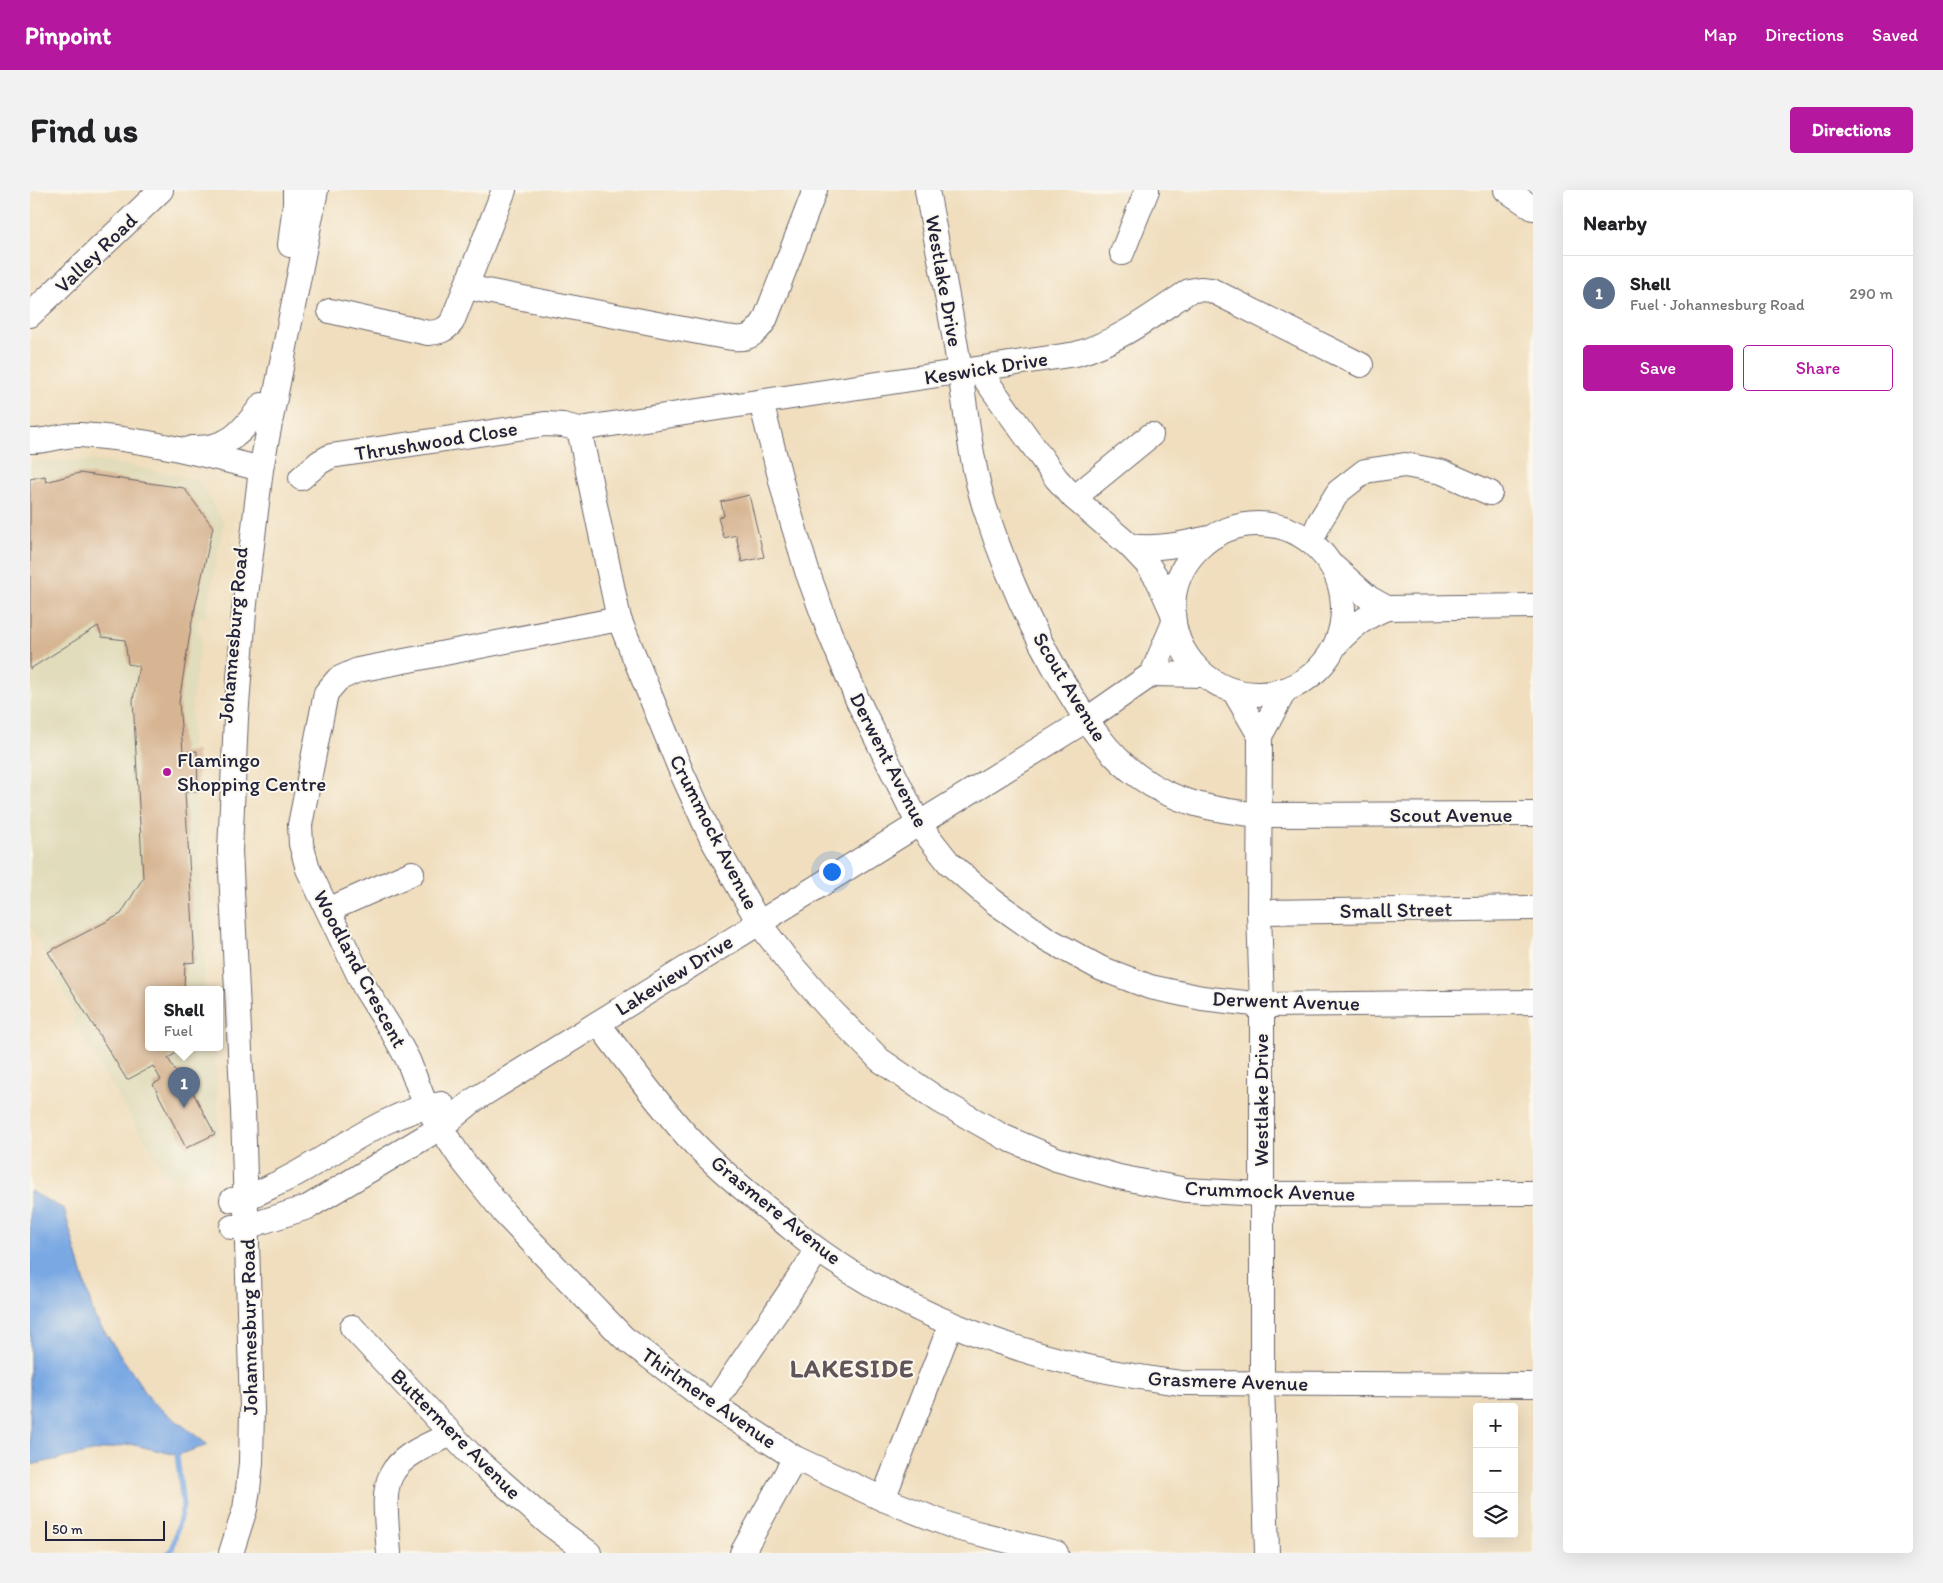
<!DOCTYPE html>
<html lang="en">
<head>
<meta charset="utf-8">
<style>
	:root { --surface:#fff; --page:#f2f2f2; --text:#202124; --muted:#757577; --line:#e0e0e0; --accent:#b5179e }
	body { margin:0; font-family:Itim,sans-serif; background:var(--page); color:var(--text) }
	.controls { position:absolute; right:15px; bottom:15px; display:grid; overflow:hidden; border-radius:5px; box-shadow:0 5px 20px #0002 }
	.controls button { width:45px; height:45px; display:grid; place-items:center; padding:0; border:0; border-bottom:1px solid var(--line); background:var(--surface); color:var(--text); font:25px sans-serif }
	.scale { position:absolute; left:15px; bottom:12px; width:120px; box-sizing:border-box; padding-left:5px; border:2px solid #22223b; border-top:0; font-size:14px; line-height:18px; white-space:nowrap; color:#22223b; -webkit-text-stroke:4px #fbf7ec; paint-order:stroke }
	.you { position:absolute; left:801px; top:681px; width:18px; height:18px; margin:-12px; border:4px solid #fff; border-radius:50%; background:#1a73e8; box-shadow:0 0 0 8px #1a73e833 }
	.badge { display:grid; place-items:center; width:32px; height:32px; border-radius:50%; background:var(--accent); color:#fff; font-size:16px; font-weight:700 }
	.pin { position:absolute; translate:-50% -41px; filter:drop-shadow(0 1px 2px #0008) }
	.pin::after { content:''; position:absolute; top:26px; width:18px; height:15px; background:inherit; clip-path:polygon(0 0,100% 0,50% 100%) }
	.popup { position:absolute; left:115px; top:796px; width:78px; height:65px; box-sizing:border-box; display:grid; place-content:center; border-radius:5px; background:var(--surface); filter:drop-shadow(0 1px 4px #0005); font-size:16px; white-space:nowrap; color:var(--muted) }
	.popup b { font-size:19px; color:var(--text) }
	.popup::after { content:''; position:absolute; left:50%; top:100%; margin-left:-10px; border:10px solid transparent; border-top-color:var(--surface) }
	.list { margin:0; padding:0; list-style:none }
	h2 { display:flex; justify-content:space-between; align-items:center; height:65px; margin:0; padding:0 20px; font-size:21px }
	h2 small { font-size:16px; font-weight:400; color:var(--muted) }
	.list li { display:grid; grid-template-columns:32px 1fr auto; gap:15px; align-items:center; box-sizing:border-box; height:75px; padding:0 20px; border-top:1px solid var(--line) }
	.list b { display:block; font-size:19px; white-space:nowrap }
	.list p { margin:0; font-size:16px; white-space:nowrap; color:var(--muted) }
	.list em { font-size:16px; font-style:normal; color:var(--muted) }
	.actions { display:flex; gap:10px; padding:15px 20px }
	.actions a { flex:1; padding:11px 0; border:1px solid var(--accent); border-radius:5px; text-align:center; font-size:18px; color:var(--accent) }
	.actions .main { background:var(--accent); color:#fff }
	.icon { flex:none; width:28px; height:28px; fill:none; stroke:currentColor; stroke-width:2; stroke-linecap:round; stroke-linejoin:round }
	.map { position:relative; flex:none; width:1503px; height:1363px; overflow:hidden; border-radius:5px }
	header { display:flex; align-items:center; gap:30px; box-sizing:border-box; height:70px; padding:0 25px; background:var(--accent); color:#fff }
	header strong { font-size:24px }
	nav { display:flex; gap:28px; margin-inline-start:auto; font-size:18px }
	.intro { display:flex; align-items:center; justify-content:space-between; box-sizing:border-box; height:120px; padding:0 30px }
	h1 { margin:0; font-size:35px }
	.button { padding:12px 22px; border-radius:5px; background:var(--accent); color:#fff; font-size:18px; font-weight:700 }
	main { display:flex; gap:30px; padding:0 30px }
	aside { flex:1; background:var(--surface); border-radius:5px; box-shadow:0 5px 20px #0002 }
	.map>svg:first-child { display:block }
	.built { fill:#e1dcbb }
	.water { fill:#79a8e3; stroke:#4e658f }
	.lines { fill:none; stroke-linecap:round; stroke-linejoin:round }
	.stream { stroke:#79a8e3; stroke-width:5 }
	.building { fill:#d7b593 }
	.minor-casing { stroke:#6a6469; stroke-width:26 }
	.minor { stroke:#fff; stroke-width:24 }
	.poi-dot { fill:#b5179e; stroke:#fbf7ec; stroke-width:2 }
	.labels { text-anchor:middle; stroke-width:4; stroke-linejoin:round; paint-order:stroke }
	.street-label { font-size:21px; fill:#22223b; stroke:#fbf7ec }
	.poi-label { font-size:21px; fill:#22223b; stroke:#fbf7ec; text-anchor:start }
	.district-label { font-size:26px; font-weight:bold; letter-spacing:1px; fill:#61555a; stroke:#fbf7ec }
</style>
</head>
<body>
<header>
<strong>Pinpoint</strong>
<nav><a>Map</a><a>Directions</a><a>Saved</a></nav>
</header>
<div class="intro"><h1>Find us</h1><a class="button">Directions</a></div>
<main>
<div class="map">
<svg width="1503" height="1363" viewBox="0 0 1503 1363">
	<rect width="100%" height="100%" fill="#fbf7ec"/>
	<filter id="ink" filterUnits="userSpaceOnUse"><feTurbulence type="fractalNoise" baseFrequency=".02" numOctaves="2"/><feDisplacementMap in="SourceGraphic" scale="10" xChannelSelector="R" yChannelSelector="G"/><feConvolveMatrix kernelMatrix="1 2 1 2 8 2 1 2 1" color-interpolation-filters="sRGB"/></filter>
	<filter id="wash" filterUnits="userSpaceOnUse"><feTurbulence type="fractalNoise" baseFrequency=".0096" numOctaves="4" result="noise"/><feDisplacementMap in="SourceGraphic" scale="20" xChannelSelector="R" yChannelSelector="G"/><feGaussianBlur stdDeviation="1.12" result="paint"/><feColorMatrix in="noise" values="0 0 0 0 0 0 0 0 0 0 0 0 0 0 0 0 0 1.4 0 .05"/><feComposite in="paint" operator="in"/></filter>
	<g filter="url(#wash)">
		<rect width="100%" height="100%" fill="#f0debe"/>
		<path class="built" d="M 60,270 L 83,273 L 167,289 L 194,332 L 176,427 L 169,428 L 168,442 L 172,443 L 162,509 L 161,561 L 167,561 L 168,602 L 166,602 L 166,606 L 175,799 L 119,799 L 119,857 L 185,857 L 189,941 L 183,973 L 153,991 L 136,984 L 64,867 L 42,829 L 46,826 L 0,735 L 0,272 Z"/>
		<path class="water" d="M 0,1001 L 34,1019 L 64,1126 L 122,1212 L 178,1255 L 147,1265 L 100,1254 L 0,1275 Z"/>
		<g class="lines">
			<path class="stream" d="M 138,1363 L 142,1360 L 153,1316 L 147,1265"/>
		</g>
		<g id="blocks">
			<g class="building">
				<path d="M 49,283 L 154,298 L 183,337 L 162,431 L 149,512 L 153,562 L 167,561 L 168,602 L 155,602 L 165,772 L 155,773 L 154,799 L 119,799 L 119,857 L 156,857 L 138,868 L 146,882 L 151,880 L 185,944 L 156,958 L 123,894 L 131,890 L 123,876 L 97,890 L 18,762 L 91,724 L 113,688 L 103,510 L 109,476 L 98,474 L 95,450 L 72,447 L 68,436 L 0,479 L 0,289 L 15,286 L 16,292 Z"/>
				<path d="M 719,305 L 734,367 L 712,372 L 706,345 L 694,348 L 688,328 L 694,326 L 691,312 Z"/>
			</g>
		</g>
	</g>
	<g filter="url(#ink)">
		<use href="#blocks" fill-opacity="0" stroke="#6a6469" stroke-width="1"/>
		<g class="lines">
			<g class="minor-casing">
				<g id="minor">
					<path d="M 897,0 C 908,61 921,121 930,182 C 937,228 941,274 955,318 C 975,380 1002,442 1036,497 C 1056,530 1076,563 1108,586 C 1144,613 1187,621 1231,625 L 1503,624"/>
					<path d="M 1476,0 L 1503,18"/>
					<path d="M 260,55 L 265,14 L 265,0"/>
					<path d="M 1092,63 L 1117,0"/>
					<path d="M 436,97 L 684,145 C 709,149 720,154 735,130 L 785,0"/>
					<path d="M 300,121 L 398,143 C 409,142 415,141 422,132 L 474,0"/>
					<path d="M 0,125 L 131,0"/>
					<path d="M 948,179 L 1026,288 L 1044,308 L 1100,356 L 1118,375 L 1128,390 L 1142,421"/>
					<path d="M 731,212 L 757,314 L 777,381 L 799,441 L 828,511 L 889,635 L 919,673 L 963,711 L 1017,749 L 1070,778 L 1120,797 L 1172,808 L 1232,815 L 1503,812"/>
					<path d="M 549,239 L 589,429 L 651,581 L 682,649 L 729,733 L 757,770 L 799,818 L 850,870 L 910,911 L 974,947 L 1026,969 L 1089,987 L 1156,1000 L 1231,1004 L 1503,1003"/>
					<path d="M 0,251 C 17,252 33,244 50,245 C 111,248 172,264 231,279"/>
					<path d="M 162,258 C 199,259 212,242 232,215"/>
					<path d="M 271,288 L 290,272 L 301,266 L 515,234 L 533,235 L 549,239 L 1046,164 C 1088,152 1123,125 1159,101 L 1170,99 L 1181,100 L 1331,175"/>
					<path d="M 1044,308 L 1121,245"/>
					<circle cx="1228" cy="419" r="85"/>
					<path d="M 1281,352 L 1290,331 L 1308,302 L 1335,281 L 1375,275 L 1412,282 L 1460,303"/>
					<path d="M 1100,356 C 1127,360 1153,354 1179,348"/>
					<path d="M 1304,377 L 1339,408 L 1357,418"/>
					<path d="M 589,429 L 328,480 L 308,489 L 296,503 L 270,635 L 271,654 L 278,679 L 335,798 L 362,841 L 378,870 L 396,916 L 432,970 L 475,1024 L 593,1147 L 683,1215 L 765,1268 L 853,1309 L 927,1338 L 1026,1363"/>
					<path d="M 1307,453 C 1322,437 1336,426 1357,418 L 1503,416"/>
					<path d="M 1122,484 L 1173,485"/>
					<path d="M 1204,501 L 1230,546"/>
					<path d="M 298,720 L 382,683"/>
					<path d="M 1229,722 L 1503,718"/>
					<path d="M 568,833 C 596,871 625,910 657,946 C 683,974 714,1000 744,1024 C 759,1036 773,1049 788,1060 C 895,1136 1022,1177 1151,1193 L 1503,1195"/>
					<path d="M 202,1010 C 218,1009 230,1002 244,995 C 300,970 350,922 412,914"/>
					<path d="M 202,1037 L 216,1037 L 278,1017 L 410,938 L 444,910 L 1056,530 L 1122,484 L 1143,435"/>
					<path d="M 322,1137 L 439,1263 L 517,1332 L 559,1363"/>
					<path d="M 683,1215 L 788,1060"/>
					<path d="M 853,1309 L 921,1134"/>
					<path d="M 201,1363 L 215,1319 L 218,1299 L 221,1273 L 222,1219 L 213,921 L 200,661 L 206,528 L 214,422 L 231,279 L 286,0"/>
					<path d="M 359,1363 C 353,1290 347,1275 420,1245"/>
					<path d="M 712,1363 L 765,1268"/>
					<path d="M 1237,1363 L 1232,1193 L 1232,815 L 1229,722 L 1230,546 L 1255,500"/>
				</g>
			</g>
			<use href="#minor" class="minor"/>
		</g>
	</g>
	<circle class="poi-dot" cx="137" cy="582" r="5"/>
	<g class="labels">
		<g class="street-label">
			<text transform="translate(66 63) rotate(-44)" y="7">Valley Road</text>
			<text transform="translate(914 91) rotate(80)" y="7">Westlake Drive</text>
			<text transform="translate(956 178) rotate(-9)" y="7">Keswick Drive</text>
			<text transform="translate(406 251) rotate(-9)" y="7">Thrushwood Close</text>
			<text transform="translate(203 445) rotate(-85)" y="7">Johannesburg Road</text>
			<text transform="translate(1040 497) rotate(59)" y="7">Scout Avenue</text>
			<text transform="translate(859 570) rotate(63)" y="7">Derwent Avenue</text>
			<text x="1421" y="632">Scout Avenue</text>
			<text transform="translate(684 642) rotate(63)" y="7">Crummock Avenue</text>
			<text transform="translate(1366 720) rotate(-1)" y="7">Small Street</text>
			<text transform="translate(330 779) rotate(62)" y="7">Woodland Crescent</text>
			<text transform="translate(644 785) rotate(-32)" y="7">Lakeview Drive</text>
			<text transform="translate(1256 811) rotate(2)" y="7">Derwent Avenue</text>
			<text transform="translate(1231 910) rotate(-90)" y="7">Westlake Drive</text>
			<text transform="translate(1240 1001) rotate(2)" y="7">Crummock Avenue</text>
			<text transform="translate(746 1020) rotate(39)" y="7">Grasmere Avenue</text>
			<text transform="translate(219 1137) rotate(-91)" y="7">Johannesburg Road</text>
			<text transform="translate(1198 1191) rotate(2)" y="7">Grasmere Avenue</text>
			<text transform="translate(679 1208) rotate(35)" y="7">Thirlmere Avenue</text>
			<text transform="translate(426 1244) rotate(45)" y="7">Buttermere Avenue</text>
		</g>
		<g class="poi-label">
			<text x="147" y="577">Flamingo<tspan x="147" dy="24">Shopping Centre</tspan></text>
		</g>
		<g class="district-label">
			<text x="822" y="1187">LAKESIDE</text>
		</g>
	</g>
</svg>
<div class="controls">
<button>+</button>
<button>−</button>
<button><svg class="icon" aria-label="layers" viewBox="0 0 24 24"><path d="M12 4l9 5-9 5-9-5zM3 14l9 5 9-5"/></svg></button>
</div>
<div class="scale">50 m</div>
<div class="you"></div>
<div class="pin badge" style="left:154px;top:918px;background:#5c6f8a">1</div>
<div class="popup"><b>Shell</b>Fuel</div>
</div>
<aside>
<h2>Nearby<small></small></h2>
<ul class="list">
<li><span class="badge" style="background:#5c6f8a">1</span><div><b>Shell</b><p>Fuel · Johannesburg Road</p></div><em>290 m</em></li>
</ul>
<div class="actions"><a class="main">Save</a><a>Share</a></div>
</aside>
</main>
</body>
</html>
